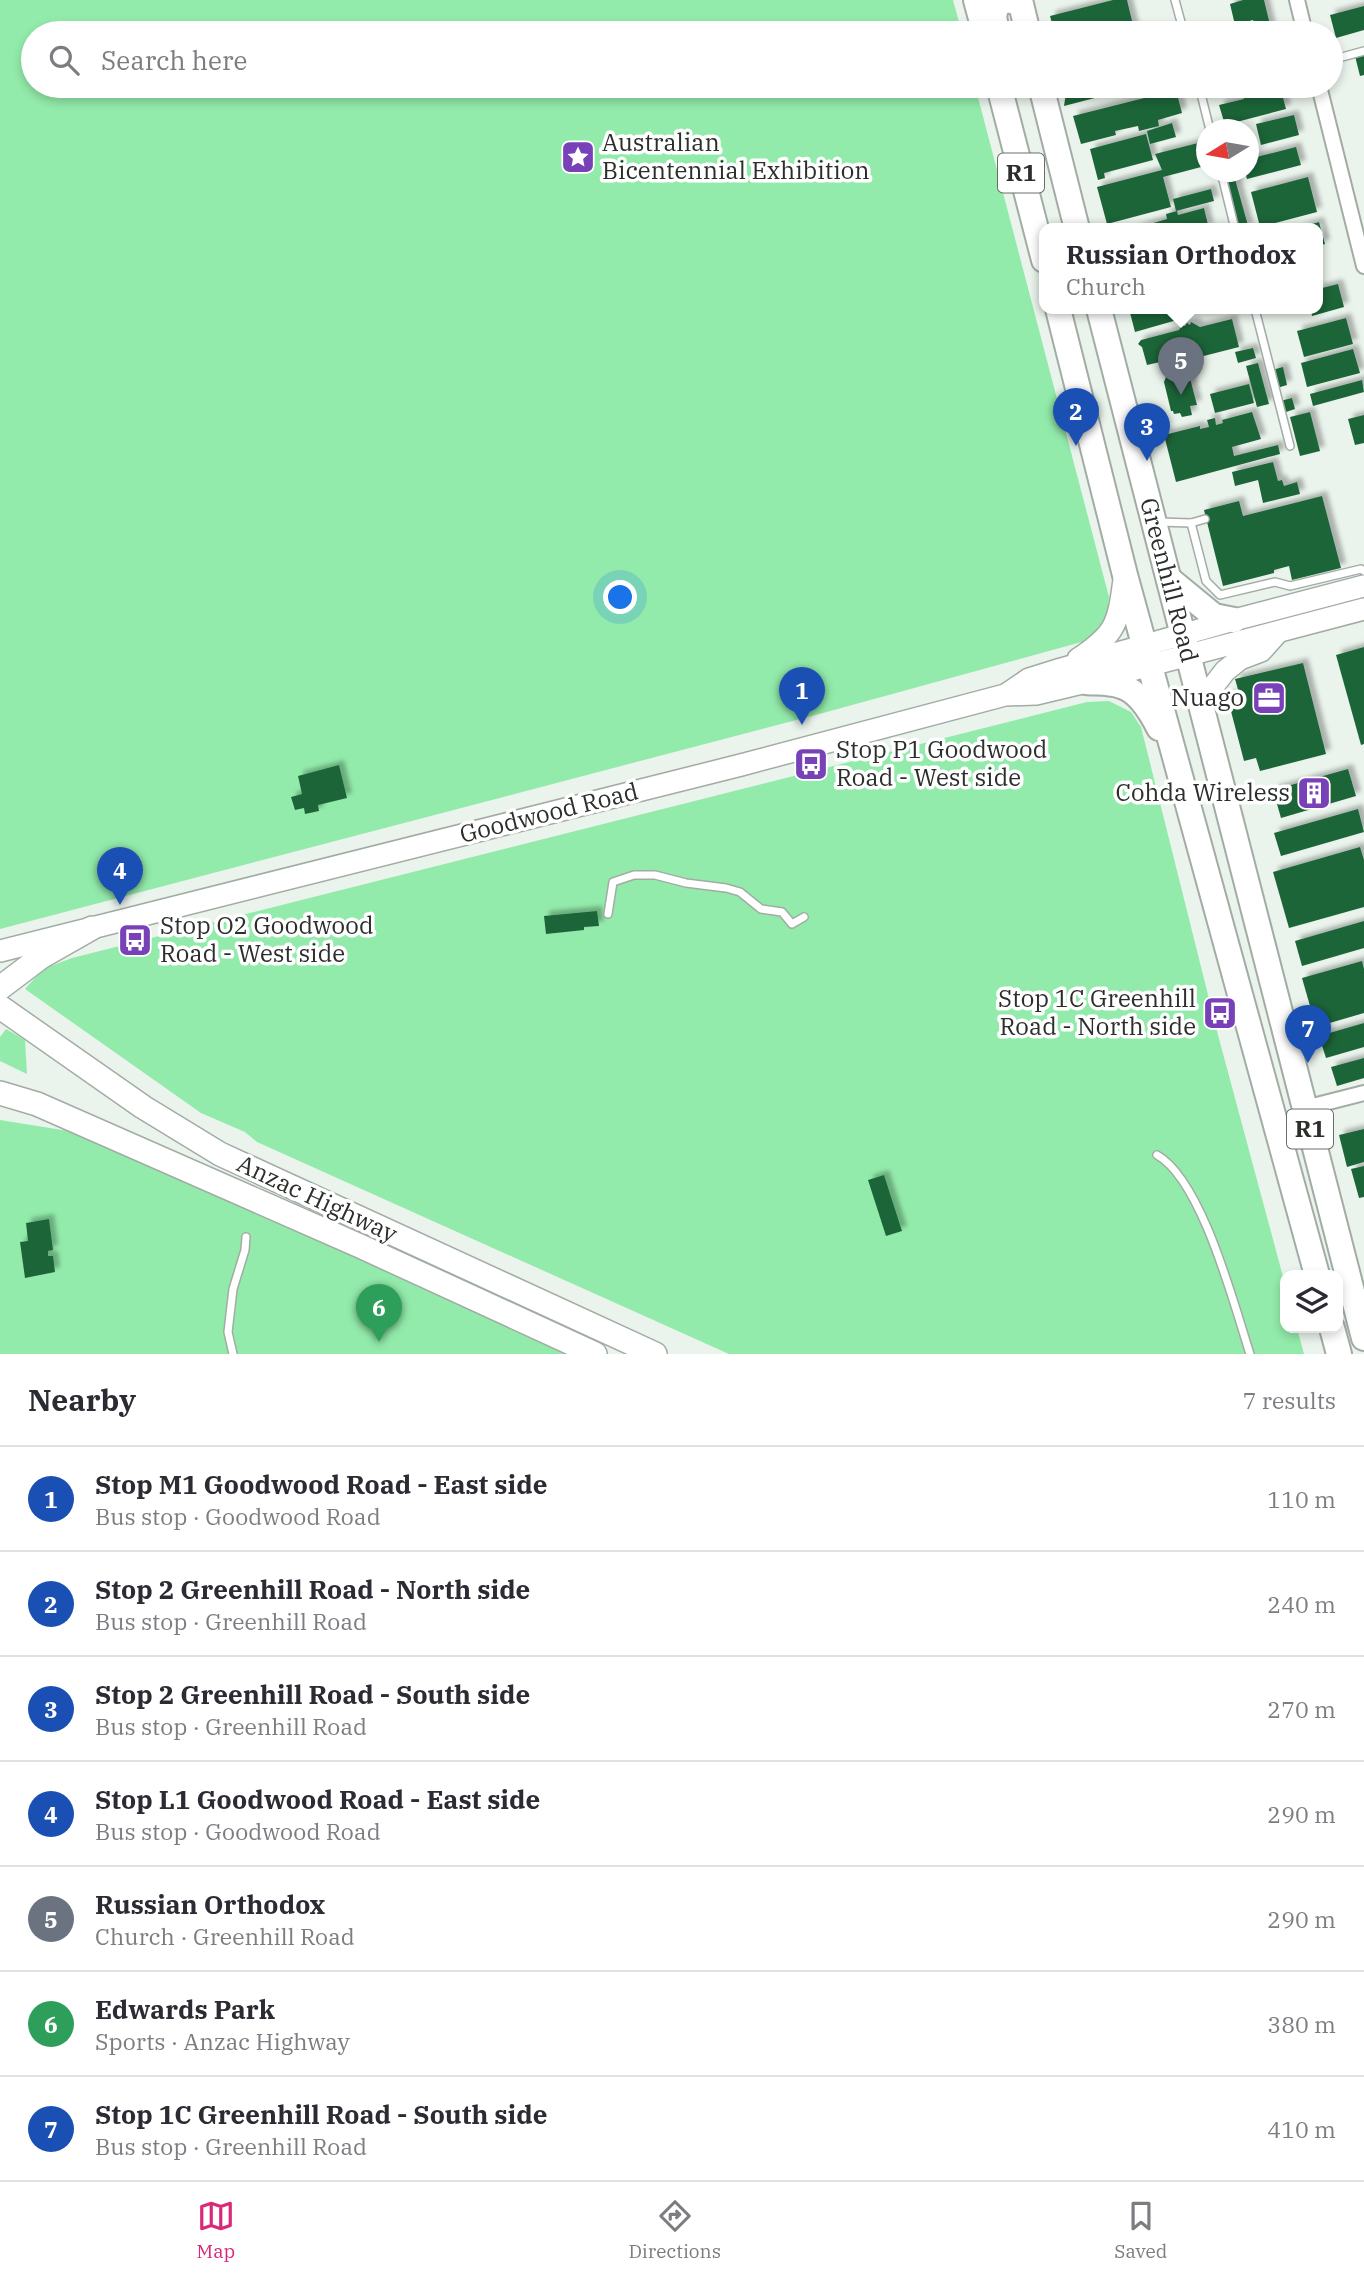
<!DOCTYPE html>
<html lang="en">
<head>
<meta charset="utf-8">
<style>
	:root { --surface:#fff; --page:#f2f2f3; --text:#2b2b33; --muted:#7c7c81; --line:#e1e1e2; --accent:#db2777 }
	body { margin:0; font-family:"IBM Plex Serif",serif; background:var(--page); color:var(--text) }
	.controls { position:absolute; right:21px; bottom:21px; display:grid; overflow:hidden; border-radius:14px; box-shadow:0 4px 10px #0003 }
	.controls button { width:63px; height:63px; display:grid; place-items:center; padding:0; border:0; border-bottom:2px solid var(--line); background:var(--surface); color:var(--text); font:35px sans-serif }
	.compass { position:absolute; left:1196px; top:119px; width:63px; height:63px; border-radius:50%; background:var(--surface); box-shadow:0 4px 10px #0003; rotate:259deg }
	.you { position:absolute; left:621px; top:598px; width:24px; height:24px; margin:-18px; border:5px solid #fff; border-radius:50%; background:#1a73e8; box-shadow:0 0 0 10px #1a73e833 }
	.badge { display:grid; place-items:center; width:46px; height:46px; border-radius:50%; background:var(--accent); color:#fff; font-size:23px; font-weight:700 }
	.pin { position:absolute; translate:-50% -58px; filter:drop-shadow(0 2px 4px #0008) }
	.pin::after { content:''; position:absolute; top:37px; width:24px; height:21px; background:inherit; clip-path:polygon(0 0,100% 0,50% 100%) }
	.popup { position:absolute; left:1039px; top:223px; width:284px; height:91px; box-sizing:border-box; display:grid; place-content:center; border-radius:14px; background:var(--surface); filter:drop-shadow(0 2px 5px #0005); font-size:23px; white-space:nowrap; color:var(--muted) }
	.popup b { font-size:26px; color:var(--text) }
	.popup::after { content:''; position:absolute; left:50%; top:100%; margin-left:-14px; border:14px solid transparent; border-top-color:var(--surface) }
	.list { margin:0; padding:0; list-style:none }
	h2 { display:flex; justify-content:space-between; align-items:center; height:91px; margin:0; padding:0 28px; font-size:30px }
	h2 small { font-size:23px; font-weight:400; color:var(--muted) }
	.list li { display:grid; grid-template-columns:46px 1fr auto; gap:21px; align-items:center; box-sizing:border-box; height:105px; padding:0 28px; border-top:2px solid var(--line) }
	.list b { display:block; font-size:26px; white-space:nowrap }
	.list p { margin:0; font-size:23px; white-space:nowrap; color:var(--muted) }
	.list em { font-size:23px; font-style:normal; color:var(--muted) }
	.icon { flex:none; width:38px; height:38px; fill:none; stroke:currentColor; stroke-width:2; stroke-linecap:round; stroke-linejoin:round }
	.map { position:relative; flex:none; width:1364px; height:1354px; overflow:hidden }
	.search { position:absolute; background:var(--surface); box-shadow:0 4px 10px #0003; left:21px; right:21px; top:21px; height:77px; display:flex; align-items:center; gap:18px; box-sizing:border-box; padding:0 24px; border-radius:38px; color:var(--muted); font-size:26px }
	.sheet { height:826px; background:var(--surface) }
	nav { display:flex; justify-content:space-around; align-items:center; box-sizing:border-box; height:98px; border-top:2px solid var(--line); background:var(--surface); font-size:19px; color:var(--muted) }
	nav a { display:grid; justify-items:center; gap:4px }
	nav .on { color:var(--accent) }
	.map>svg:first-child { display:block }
	.green { fill:#92ebaa }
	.building { fill:#1f6538; filter:url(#shadow) }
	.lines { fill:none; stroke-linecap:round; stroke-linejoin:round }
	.service-casing { stroke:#a2aca4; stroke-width:10 }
	.minor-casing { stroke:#a2aca4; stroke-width:18 }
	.secondary-casing { stroke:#a2aca4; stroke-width:24 }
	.primary-casing { stroke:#a2aca4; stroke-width:26 }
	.trunk-casing { stroke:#a2aca4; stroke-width:28 }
	.service { stroke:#fff; stroke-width:7 }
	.minor { stroke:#fff; stroke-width:14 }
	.secondary { stroke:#fff; stroke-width:21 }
	.primary { stroke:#fff; stroke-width:23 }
	.trunk { stroke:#fff; stroke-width:24 }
	.labels { text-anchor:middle; stroke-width:7; stroke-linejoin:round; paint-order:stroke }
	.shield { fill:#fff; stroke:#6b6d6b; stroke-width:2 }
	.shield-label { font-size:23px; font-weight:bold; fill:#2b2e2b }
	.poi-label { font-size:24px; fill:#2b2e2b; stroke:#fff; text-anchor:start }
	.street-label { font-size:24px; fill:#2b2e2b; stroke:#fff }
</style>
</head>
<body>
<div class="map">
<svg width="1364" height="1354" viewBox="0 0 1364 1354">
	<defs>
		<filter id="shadow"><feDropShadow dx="5" dy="-5" stdDeviation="2" flood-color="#0004"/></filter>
	</defs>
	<rect width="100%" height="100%" fill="#eaf3ec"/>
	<g class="green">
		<path d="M 0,0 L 953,0 L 962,33 L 33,33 L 33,86 L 975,86 L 1109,597 L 1107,617 L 1089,640 L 823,713 L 0,929 Z"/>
		<path d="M 1109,701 L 1131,712 L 1141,727 L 1218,1035 L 1285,1284 L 1285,1328 L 1297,1328 L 1304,1354 L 729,1354 L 257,1142 L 245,1132 L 201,1113 L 25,989 L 43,969 L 72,958 L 1087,702 Z"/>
		<path d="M 6,1029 L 25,1040 L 27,1074 L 0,1061 L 0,1037 Z"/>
		<path d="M 0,1120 L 81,1133 L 575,1354 L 0,1354 Z"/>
	</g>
	<g class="building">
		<path d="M 1113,0 L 1127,0 L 1135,33 L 1049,33 L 1054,31 L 1050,16 Z"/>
		<path d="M 1243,0 L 1264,0 L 1272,33 L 1251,33 L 1256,31 L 1253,20 L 1235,25 L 1230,4 Z"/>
		<path d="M 1364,6 L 1364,30 L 1336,38 L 1330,15 Z"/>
		<path d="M 1364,53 L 1364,75 L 1360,76 L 1355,56 Z"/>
		<path d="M 1067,86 L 1137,86 L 1137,87 L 1064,106 Z"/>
		<path d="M 1258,86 L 1280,86 L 1286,109 L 1225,125 L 1219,105 L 1244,99 L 1242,90 Z"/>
		<path d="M 1176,90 L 1182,113 L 1158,120 L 1159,126 L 1139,131 L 1138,126 L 1115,131 L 1116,135 L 1081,144 L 1073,116 Z"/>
		<path d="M 1294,115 L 1299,135 L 1261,145 L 1256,124 Z"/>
		<path d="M 1172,123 L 1176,137 L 1150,144 L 1147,131 Z"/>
		<path d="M 1146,134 L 1153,160 L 1104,173 L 1105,178 L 1098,180 L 1090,149 Z"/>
		<path d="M 1198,143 L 1205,166 L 1163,177 L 1171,207 L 1107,224 L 1097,187 L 1162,170 L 1155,154 Z"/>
		<path d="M 1296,147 L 1301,165 L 1247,179 L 1245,172 L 1249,172 L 1249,159 Z"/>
		<path d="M 1222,172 L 1233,172 L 1249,229 L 1236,229 Z"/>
		<path d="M 1308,177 L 1317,212 L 1260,227 L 1251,192 Z"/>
		<path d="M 1211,189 L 1214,201 L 1176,211 L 1173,199 Z"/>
		<path d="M 1204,208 L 1209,229 L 1133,229 L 1167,219 L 1166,214 L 1177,211 L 1178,215 Z"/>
		<path d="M 1319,222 L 1325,244 L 1318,246 L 1317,229 L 1298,228 Z"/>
		<path d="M 1338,284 L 1344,307 L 1312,316 L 1311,309 L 1318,309 L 1318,289 Z"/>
		<path d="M 1129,309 L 1202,309 L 1202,310 L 1183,315 L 1184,318 L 1135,332 Z"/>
		<path d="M 1346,318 L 1353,344 L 1304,357 L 1297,331 Z"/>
		<path d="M 1232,319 L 1239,347 L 1188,360 L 1183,357 L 1178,365 L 1169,360 L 1147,365 L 1142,347 L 1138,344 L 1141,340 L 1179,330 L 1182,325 L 1185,326 L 1187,323 L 1190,325 L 1191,322 L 1200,327 Z"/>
		<path d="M 1253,348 L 1256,358 L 1238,363 L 1235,352 Z"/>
		<path d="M 1353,349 L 1360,373 L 1307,387 L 1301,363 Z"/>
		<path d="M 1258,363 L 1269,404 L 1257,407 L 1246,366 Z"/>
		<path d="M 1283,367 L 1287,385 L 1277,388 L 1272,370 Z"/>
		<path d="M 1175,372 L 1187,373 L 1188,379 L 1190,378 L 1197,405 L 1190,406 L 1192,415 L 1182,417 L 1180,413 L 1174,414 L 1173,411 L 1171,411 L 1164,382 L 1166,377 Z"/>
		<path d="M 1362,380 L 1364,392 L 1313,406 L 1310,394 Z"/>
		<path d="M 1249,384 L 1254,403 L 1215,413 L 1210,394 Z"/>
		<path d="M 1292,398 L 1295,409 L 1283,413 L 1280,401 Z"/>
		<path d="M 1252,412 L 1261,439 L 1232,447 L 1234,456 L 1278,445 L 1280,454 L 1176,482 L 1164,435 L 1200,426 L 1200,429 L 1209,427 L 1207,420 L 1215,418 L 1216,425 L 1223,423 L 1222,420 Z"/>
		<path d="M 1310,412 L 1320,451 L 1300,456 L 1290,417 Z"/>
		<path d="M 1364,415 L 1364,443 L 1355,445 L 1348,419 Z"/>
		<path d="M 1273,462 L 1278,481 L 1282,480 L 1284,486 L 1297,482 L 1300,494 L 1263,503 L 1258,480 L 1235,486 L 1232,472 Z"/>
		<path d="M 1322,496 L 1341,568 L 1292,580 L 1289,566 L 1274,570 L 1274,573 L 1223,586 L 1204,510 L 1239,501 L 1243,516 Z"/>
		<path d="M 1364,647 L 1364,744 L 1361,745 L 1336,655 Z"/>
		<path d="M 1303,663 L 1326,754 L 1260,771 L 1256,758 L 1244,761 L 1227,696 L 1239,693 L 1235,679 Z"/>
		<path d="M 339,765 L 347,798 L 318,805 L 319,811 L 305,814 L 304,808 L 295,810 L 291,797 L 302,794 L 298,776 Z"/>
		<path d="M 1348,769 L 1356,796 L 1281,818 L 1273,790 Z"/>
		<path d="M 1358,809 L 1364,832 L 1281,856 L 1274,833 Z"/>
		<path d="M 1360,847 L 1364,860 L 1364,907 L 1289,928 L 1273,872 Z"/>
		<path d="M 597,911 L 599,926 L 584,927 L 584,930 L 546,934 L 544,916 Z"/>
		<path d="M 1364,921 L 1364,948 L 1302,966 L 1295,941 Z"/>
		<path d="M 1362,961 L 1364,969 L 1364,1013 L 1316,1027 L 1302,978 Z"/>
		<path d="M 1364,1023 L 1364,1047 L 1326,1058 L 1319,1036 Z"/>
		<path d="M 1364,1058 L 1364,1078 L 1337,1086 L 1331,1067 Z"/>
		<path d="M 1364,1129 L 1364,1162 L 1347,1167 L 1339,1135 Z"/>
		<path d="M 1364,1166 L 1364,1197 L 1359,1198 L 1351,1169 Z"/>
		<path d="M 884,1175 L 902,1231 L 886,1236 L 868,1180 Z"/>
		<path d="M 49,1219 L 53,1250 L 48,1251 L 48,1256 L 53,1256 L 55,1272 L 25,1278 L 20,1242 L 28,1241 L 26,1223 Z"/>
	</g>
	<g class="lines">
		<g class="service-casing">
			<g id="service">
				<path d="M 1175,0 L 1184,33"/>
				<path d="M 1331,60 L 1364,51"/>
				<path d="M 1199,86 L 1210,130"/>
				<path d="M 1201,93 L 1228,86"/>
				<path d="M 1221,172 L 1235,229"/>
				<path d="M 1255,309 L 1290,446"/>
				<path d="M 1159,522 L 1191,523 L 1205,519"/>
				<path d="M 1191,523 L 1206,581 L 1220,595 L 1275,582 L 1290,586 L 1361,569 L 1364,571"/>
				<path d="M 608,914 L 613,882 L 634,875 L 655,875 L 686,883 L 726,888 L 740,892 L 761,909 L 782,912 L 792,924 L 804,917"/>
				<path d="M 1157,1155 C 1202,1180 1234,1305 1250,1354"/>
				<path d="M 233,1354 L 228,1332 L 233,1289 L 245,1250 L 246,1237"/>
			</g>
		</g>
		<g class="minor-casing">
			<g id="minor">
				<path d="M 1297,0 L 1305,33"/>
				<path d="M 1319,86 L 1364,266"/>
				<path d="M 1305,1108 L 1364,1093"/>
			</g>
		</g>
		<g class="secondary-casing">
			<g id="secondary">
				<path d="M 1078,659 C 1116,634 1118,624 1124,580"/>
				<path d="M 1007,694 L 1029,679 L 1061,669 L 1234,620 L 1364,586"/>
				<path d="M 1201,702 L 1225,671 L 1240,659 L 1261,651 L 1278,632"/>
				<path d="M 0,951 L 741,765 L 1005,695 L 1036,694 L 1086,682 L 1364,609"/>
			</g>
		</g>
		<g class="primary-casing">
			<g id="primary">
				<path d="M 0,988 L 41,957 L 92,928"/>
				<path d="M 0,1007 L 143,1107 L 220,1154 L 655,1354"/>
				<path d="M 0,1093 L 37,1104 L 360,1246 L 595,1354"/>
			</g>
		</g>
		<g class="trunk-casing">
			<g id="trunk">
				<path d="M 976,0 L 985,33"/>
				<path d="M 1020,0 L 1028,33"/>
				<path d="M 997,33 L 994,16 L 997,4 L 1008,0 L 1020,3"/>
				<path d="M 999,86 L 1044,260"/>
				<path d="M 1041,86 L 1077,229"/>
				<path d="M 1058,309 L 1125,575 L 1317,1275"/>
				<path id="s1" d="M 1099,309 L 1364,1338"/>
				<path d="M 1169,579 L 1214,616 L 1234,620"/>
				<path d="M 1086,682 C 1097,683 1111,682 1121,686 C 1139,691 1151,712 1159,728"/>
				<path d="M 1332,1328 L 1339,1354"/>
			</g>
		</g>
		<use href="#service" class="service"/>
		<use href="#minor" class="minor"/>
		<use href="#secondary" class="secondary"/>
		<use href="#primary" class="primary"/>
		<use href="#trunk" class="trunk"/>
	</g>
	<defs>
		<g id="sight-square" transform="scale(1.75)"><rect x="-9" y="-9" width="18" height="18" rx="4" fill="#7941b7" stroke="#fff"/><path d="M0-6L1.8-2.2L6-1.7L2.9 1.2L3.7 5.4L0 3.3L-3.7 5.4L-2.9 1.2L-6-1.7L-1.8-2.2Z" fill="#fff"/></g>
		<g id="office-square" transform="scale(1.75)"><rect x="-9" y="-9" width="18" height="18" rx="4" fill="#7941b7" stroke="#fff"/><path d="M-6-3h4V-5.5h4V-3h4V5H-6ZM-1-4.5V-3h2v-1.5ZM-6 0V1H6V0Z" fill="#fff"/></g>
		<g id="bus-square" transform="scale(1.75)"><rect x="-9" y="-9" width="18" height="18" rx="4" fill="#7941b7" stroke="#fff"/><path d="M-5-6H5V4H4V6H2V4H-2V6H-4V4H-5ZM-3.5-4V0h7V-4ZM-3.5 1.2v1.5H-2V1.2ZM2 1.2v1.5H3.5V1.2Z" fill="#fff"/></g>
		<g id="building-square" transform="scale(1.75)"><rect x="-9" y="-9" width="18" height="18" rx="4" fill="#7941b7" stroke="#fff"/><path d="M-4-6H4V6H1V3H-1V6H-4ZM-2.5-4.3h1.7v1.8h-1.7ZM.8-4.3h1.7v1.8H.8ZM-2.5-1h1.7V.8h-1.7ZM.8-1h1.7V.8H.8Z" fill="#fff"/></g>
	</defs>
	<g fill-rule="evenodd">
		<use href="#sight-square" x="578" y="157"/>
		<use href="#office-square" x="1269" y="698"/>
		<use href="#bus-square" x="811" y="764"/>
		<use href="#building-square" x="1314" y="793"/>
		<use href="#bus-square" x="135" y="940"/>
		<use href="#bus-square" x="1220" y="1013"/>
	</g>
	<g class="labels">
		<g class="shield">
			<rect x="998" y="153.5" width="46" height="39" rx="5"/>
			<rect x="1287" y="1109.5" width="46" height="39" rx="5"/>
		</g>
		<g class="shield-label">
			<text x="1021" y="181">R1</text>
			<text x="1310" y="1137">R1</text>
		</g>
		<g class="poi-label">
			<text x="602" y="151">Australian<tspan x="602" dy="28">Bicentennial Exhibition</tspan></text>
			<text x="1244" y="706" text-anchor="end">Nuago</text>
			<text x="836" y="758">Stop P1 Goodwood<tspan x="836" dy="28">Road - West side</tspan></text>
			<text x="1290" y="801" text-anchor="end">Cohda Wireless</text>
			<text x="160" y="934">Stop O2 Goodwood<tspan x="160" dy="28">Road - West side</tspan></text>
			<text x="1196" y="1007" text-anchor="end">Stop 1C Greenhill<tspan x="1196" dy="28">Road - North side</tspan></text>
		</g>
		<g class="street-label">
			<text dy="8" stroke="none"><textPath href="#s1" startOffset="280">Greenhill Road</textPath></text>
			<text transform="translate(549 813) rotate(-14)" y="8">Goodwood Road</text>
			<text transform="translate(317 1199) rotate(25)" y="8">Anzac Highway</text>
		</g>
	</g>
</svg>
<div class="controls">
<button><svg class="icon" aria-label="layers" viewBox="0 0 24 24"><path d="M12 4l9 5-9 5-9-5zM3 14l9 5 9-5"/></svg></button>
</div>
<svg class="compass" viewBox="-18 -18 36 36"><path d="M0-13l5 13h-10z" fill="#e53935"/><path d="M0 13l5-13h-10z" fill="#7c7c81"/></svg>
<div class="you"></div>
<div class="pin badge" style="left:802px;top:725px;background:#1a4fb4">1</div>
<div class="pin badge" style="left:1076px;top:446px;background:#1a4fb4">2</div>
<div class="pin badge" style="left:1147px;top:461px;background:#1a4fb4">3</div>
<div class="pin badge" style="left:120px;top:905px;background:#1a4fb4">4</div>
<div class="pin badge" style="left:1181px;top:395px;background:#6b7280">5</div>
<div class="popup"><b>Russian Orthodox</b>Church</div>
<div class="pin badge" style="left:379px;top:1342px;background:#2e9e5b">6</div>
<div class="pin badge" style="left:1308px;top:1063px;background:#1a4fb4">7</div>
<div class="search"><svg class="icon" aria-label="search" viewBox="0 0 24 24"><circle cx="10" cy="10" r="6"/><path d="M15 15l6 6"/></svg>Search here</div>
</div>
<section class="sheet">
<h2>Nearby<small>7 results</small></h2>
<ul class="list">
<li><span class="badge" style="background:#1a4fb4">1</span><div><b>Stop M1 Goodwood Road - East side</b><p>Bus stop · Goodwood Road</p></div><em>110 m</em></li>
<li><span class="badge" style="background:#1a4fb4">2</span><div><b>Stop 2 Greenhill Road - North side</b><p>Bus stop · Greenhill Road</p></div><em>240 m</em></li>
<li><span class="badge" style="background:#1a4fb4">3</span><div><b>Stop 2 Greenhill Road - South side</b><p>Bus stop · Greenhill Road</p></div><em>270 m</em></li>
<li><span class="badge" style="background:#1a4fb4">4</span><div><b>Stop L1 Goodwood Road - East side</b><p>Bus stop · Goodwood Road</p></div><em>290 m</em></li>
<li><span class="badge" style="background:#6b7280">5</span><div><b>Russian Orthodox</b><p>Church · Greenhill Road</p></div><em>290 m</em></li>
<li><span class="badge" style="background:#2e9e5b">6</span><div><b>Edwards Park</b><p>Sports · Anzac Highway</p></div><em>380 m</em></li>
<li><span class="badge" style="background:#1a4fb4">7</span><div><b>Stop 1C Greenhill Road - South side</b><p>Bus stop · Greenhill Road</p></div><em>410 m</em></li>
</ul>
</section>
<nav>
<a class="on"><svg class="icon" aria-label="map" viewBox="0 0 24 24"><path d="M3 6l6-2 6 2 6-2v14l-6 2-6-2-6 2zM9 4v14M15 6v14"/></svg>Map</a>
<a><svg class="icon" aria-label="directions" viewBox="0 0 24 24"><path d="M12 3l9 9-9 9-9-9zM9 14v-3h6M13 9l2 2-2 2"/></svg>Directions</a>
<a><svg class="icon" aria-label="saved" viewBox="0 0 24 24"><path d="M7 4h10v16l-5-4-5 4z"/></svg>Saved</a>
</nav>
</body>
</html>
